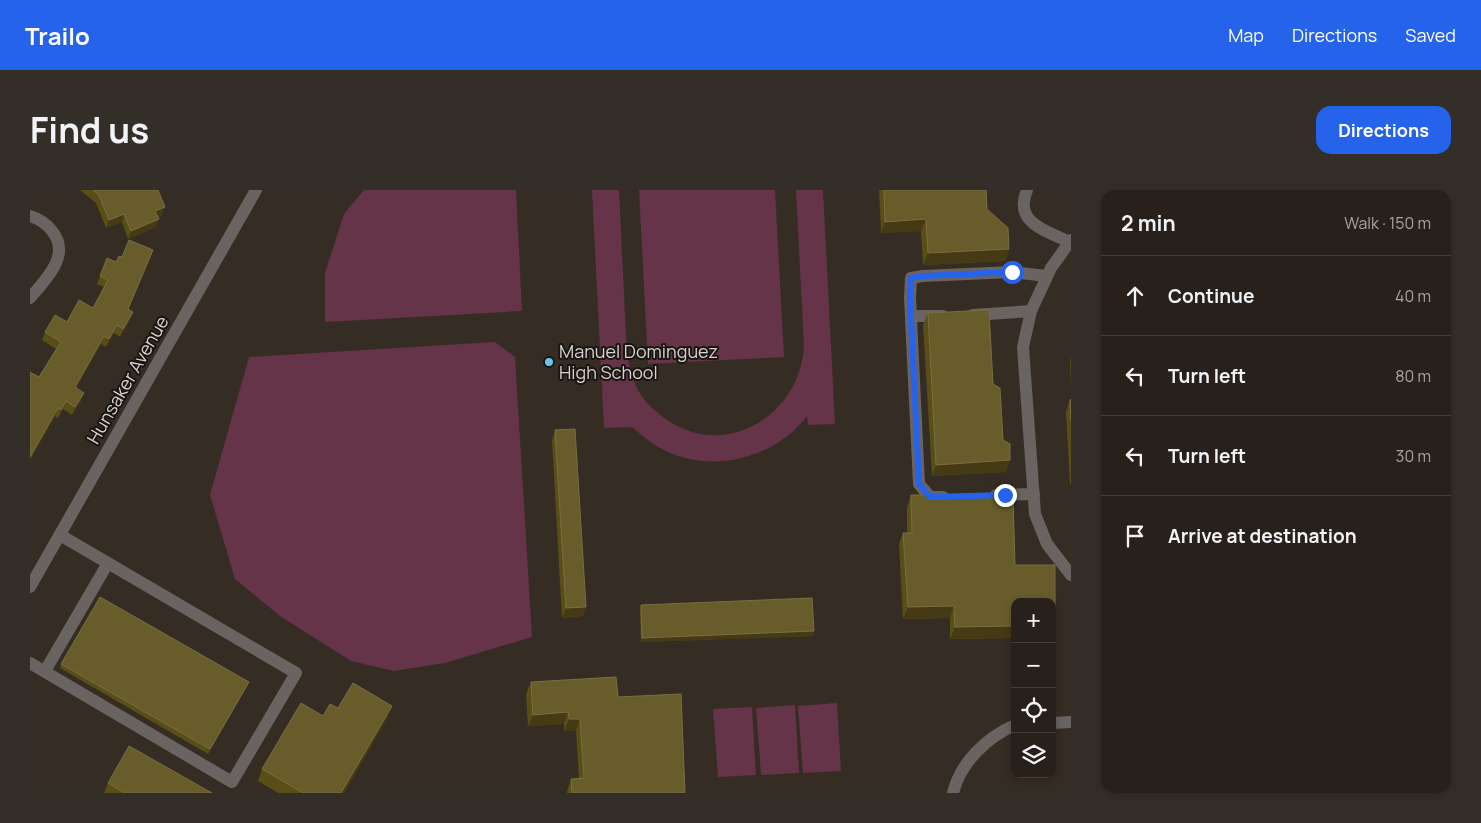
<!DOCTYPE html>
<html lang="en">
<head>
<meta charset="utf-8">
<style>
	:root { --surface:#28211b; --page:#342e28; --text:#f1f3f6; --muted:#a5a3a3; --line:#443e3a; --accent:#2563eb }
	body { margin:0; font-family:Manrope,sans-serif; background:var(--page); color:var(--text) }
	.controls { position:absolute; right:15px; bottom:15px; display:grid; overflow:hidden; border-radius:10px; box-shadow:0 2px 8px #0003 }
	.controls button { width:45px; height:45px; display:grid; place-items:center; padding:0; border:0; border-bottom:1px solid var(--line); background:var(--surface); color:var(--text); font:25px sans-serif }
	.stop { position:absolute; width:15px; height:15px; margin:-11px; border:4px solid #2563eb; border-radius:50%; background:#fff }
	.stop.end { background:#2563eb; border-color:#fff; box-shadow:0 1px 5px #0008 }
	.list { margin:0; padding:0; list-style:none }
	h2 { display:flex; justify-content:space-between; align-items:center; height:65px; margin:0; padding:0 20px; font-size:21px }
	h2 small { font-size:16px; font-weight:400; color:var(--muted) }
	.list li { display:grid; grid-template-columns:32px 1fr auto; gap:15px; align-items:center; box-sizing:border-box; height:80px; padding:0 20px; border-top:1px solid var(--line) }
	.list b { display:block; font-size:19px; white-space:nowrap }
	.list em { font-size:16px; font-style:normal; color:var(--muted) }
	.icon { flex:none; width:28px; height:28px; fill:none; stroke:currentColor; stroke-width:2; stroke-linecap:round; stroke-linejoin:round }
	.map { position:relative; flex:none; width:1041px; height:603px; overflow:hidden; border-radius:15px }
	header { display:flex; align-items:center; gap:30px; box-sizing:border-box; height:70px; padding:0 25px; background:var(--accent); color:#fff }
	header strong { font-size:24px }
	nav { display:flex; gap:28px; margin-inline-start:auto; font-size:18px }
	.intro { display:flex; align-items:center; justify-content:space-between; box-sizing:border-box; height:120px; padding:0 30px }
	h1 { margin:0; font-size:35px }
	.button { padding:12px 22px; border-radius:15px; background:var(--accent); color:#fff; font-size:18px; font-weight:700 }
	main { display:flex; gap:30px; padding:0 30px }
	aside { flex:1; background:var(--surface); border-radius:15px; box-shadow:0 2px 8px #0003 }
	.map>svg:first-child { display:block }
	.green { fill:#663448 }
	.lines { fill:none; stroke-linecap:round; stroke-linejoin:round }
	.minor { stroke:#696362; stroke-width:12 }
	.wall { fill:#5a4e17 }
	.shaded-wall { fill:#453a14 }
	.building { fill:#675c2a; stroke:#796f44 }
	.route { stroke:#2563eb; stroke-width:6 }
	.poi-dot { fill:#66c4ef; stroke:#191512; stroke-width:2 }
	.labels { text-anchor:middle; stroke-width:4; stroke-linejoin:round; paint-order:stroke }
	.poi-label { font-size:18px; fill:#d8d2cd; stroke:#191512; text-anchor:start }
	.street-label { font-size:18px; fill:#d8d2cd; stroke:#191512 }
</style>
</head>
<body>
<header>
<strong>Trailo</strong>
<nav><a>Map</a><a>Directions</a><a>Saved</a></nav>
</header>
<div class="intro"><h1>Find us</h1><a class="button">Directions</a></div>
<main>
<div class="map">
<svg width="1041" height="603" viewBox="0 0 1041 603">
	<rect width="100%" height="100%" fill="#352c24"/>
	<g class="green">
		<path d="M 334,0 L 486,0 L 492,121 L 295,132 L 295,83 L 314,24 Z"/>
		<path d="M 562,0 L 589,0 L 597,166 C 600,178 603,191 609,202 C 615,212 624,220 633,227 C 692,272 769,228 774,157 L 766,0 L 793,0 L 805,234 L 778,235 L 777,226 C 745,268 685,284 636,261 C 623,255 613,246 602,237 L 574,238 Z"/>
		<path d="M 609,0 L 745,0 L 754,167 L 618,174 Z"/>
		<path d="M 465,152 L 485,167 L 502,447 L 415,473 L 364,481 L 321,471 L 250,426 L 205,389 L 180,305 L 219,167 Z"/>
		<path d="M 807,513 L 811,581 L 773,583 L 768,516 Z"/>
		<path d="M 765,515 L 769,583 L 731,585 L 726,518 Z"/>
		<path d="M 722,517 L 726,585 L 688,587 L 683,519 Z"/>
	</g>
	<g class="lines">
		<g class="minor">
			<path d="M 997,0 C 983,33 1016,40 1039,52"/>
			<path d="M 0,26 C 10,29 16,33 22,41 C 42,65 15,90 0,108"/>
			<path d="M 1041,50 L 1021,78 L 1001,121 L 993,157 L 1005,324 L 1017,354 L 1041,385"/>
			<path d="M 943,125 L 1001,121"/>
			<path d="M 881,126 L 913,126"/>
			<path d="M 966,305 L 1004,304"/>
			<path d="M 913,307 L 900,307 L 889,294 L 880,108 L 881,88 L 893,86 L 982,82 L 1017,86"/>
			<path d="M 0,397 L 226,0"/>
			<path d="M 0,473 L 202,592 L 266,483 L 30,345"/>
			<path d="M 15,481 L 78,373"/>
			<path d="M 1022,533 L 1041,532"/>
			<path d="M 923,603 C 930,573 957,547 985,535"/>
		</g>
	</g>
	<g class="wall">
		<path d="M 50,0 L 128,0 L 132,25 L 128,27 L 126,37 L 98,49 L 92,32 L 76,38 L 66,13 Z"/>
		<path d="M 849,0 L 956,0 L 957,19 L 979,59 L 975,71 L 893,75 L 891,41 L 851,43 Z"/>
		<path d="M 77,68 L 99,119 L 100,130 L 90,147 L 84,143 L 76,157 L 71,154 L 46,198 L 51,211 L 42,225 L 33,219 L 28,228 L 25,226 L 0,270 L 0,182 L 9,187 L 26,159 L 12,150 L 15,142 L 37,132 L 63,118 L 74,97 L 67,94 Z"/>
		<path d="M 898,123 L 963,194 L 973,250 L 976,282 L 902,286 L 893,135 Z"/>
		<path d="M 1041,167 L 1041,195 L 1040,171 Z"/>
		<path d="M 1041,209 L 1041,294 L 1040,294 L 1036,222 L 1040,210 Z"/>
		<path d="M 525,240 L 553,426 L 532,428 L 522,250 Z"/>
		<path d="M 983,304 L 985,375 L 1025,375 L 1025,436 L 1022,445 L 1022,412 L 985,412 L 985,448 L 920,449 L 920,428 L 873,429 L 869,354 L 873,343 L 877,343 L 877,317 L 881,305 Z"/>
		<path d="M 611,415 L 784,441 L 783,446 L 611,452 L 610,419 Z"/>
		<path d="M 31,474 L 219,492 L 217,496 L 178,564 L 30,478 Z"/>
		<path d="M 501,492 L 588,507 L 655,603 L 537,603 L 537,601 L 541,589 L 549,589 L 546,540 L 534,541 L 534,534 L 498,536 L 496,504 Z"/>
		<path d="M 308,518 L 358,527 L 314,603 L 248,603 L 228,591 L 232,579 L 293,526 Z"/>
		<path d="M 78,593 L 182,603 L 74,603 Z"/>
	</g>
	<g class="shaded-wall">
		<path d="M 135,17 L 132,25 L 122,29 L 125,21 Z"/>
		<path d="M 94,24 L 92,32 L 76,38 L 79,30 Z"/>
		<path d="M 129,29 L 126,37 L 98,49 L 101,41 Z"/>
		<path d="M 896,29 L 891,41 L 851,43 L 855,32 Z"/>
		<path d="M 979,59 L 975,71 L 893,75 L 898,63 Z"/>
		<path d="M 103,122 L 100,130 L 90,147 L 93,139 Z"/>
		<path d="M 87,135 L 84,143 L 76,157 L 79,149 Z"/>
		<path d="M 74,146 L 71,154 L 42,205 L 45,197 Z"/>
		<path d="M 54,203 L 51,211 L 42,225 L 45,217 Z"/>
		<path d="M 36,211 L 33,219 L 28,228 L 31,220 Z"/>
		<path d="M 28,218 L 25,226 L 0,270 L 0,267 Z"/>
		<path d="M 980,270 L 976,282 L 902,286 L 906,275 Z"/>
		<path d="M 924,416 L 920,428 L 873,429 L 878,417 Z"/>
		<path d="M 556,417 L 553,426 L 532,428 L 536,418 Z"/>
		<path d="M 985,436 L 985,448 L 920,449 L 925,437 Z"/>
		<path d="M 1022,436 L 1025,436 L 1022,445 Z"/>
		<path d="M 784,441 L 783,446 L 611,452 L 612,448 Z"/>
		<path d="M 219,492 L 217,496 L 178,564 L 180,559 Z"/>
		<path d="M 362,516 L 358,527 L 314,603 L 311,603 Z"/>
		<path d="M 538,522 L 534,534 L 498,536 L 503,525 Z"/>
		<path d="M 539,529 L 550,529 L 546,540 L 534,541 Z"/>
	</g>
	<g class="building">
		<path d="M 63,0 L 128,0 L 135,17 L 125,21 L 129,29 L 101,41 L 94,24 L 79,30 L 69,5 Z"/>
		<path d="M 854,0 L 956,0 L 957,19 L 978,38 L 979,59 L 898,63 L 896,29 L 855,32 Z"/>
		<path d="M 99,50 L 123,60 L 98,119 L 103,122 L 93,139 L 87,135 L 79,149 L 74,146 L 45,197 L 54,203 L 45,217 L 36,211 L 31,220 L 28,218 L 0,267 L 0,182 L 9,187 L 31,152 L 15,142 L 25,125 L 37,132 L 49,110 L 63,118 L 78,90 L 70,86 L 77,68 L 86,72 L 89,66 L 92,67 Z"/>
		<path d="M 959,120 L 963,194 L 970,198 L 973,250 L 980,254 L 980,270 L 906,275 L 898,123 Z"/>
		<path d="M 1041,209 L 1041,231 L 1040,210 Z"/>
		<path d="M 545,239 L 556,417 L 536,418 L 525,240 Z"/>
		<path d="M 983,304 L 985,375 L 1025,375 L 1025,436 L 1022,436 L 1022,412 L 985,412 L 985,436 L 925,437 L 924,416 L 878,417 L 873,343 L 882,343 L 881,305 Z"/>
		<path d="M 70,407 L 219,492 L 180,559 L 31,474 Z"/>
		<path d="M 782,408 L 784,441 L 612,448 L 611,415 Z"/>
		<path d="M 586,487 L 588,507 L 651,504 L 655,603 L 542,603 L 541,589 L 554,588 L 550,529 L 539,529 L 538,522 L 503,525 L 501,492 Z"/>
		<path d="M 323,493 L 362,516 L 311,603 L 273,603 L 232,579 L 271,513 L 293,526 L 300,514 L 308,518 Z"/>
		<path d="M 99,556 L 182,603 L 95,603 L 78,593 Z"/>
	</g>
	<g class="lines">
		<path class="route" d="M 975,305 L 900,307 L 889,294 L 880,108 L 881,88 L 894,86 L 982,82"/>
	</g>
	<circle class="poi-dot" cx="519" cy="172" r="5"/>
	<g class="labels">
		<g class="poi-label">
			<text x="529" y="168">Manuel Dominguez<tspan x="529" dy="21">High School</tspan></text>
		</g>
		<g class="street-label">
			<text transform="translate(98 190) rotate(-60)" y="6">Hunsaker Avenue</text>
		</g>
	</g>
</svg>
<div class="controls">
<button>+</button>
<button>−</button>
<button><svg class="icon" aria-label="locate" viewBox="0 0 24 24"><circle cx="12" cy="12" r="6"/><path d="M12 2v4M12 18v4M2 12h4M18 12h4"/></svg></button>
<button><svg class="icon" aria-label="layers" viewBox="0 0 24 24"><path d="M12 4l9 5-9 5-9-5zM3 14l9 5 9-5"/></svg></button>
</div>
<div class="stop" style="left:982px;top:82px"></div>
<div class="stop end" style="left:975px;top:305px"></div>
</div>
<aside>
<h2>2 min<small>Walk · 150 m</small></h2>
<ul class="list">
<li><svg class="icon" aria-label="ahead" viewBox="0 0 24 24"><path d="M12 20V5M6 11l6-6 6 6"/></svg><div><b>Continue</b></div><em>40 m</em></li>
<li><svg class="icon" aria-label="left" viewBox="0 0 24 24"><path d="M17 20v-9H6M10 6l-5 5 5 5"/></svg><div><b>Turn left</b></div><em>80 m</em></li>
<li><svg class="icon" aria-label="left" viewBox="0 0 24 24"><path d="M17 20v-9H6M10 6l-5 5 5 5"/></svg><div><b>Turn left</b></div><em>30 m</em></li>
<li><svg class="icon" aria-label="arrive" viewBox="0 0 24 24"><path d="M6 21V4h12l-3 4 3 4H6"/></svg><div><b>Arrive at destination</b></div></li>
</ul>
</aside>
</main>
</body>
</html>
